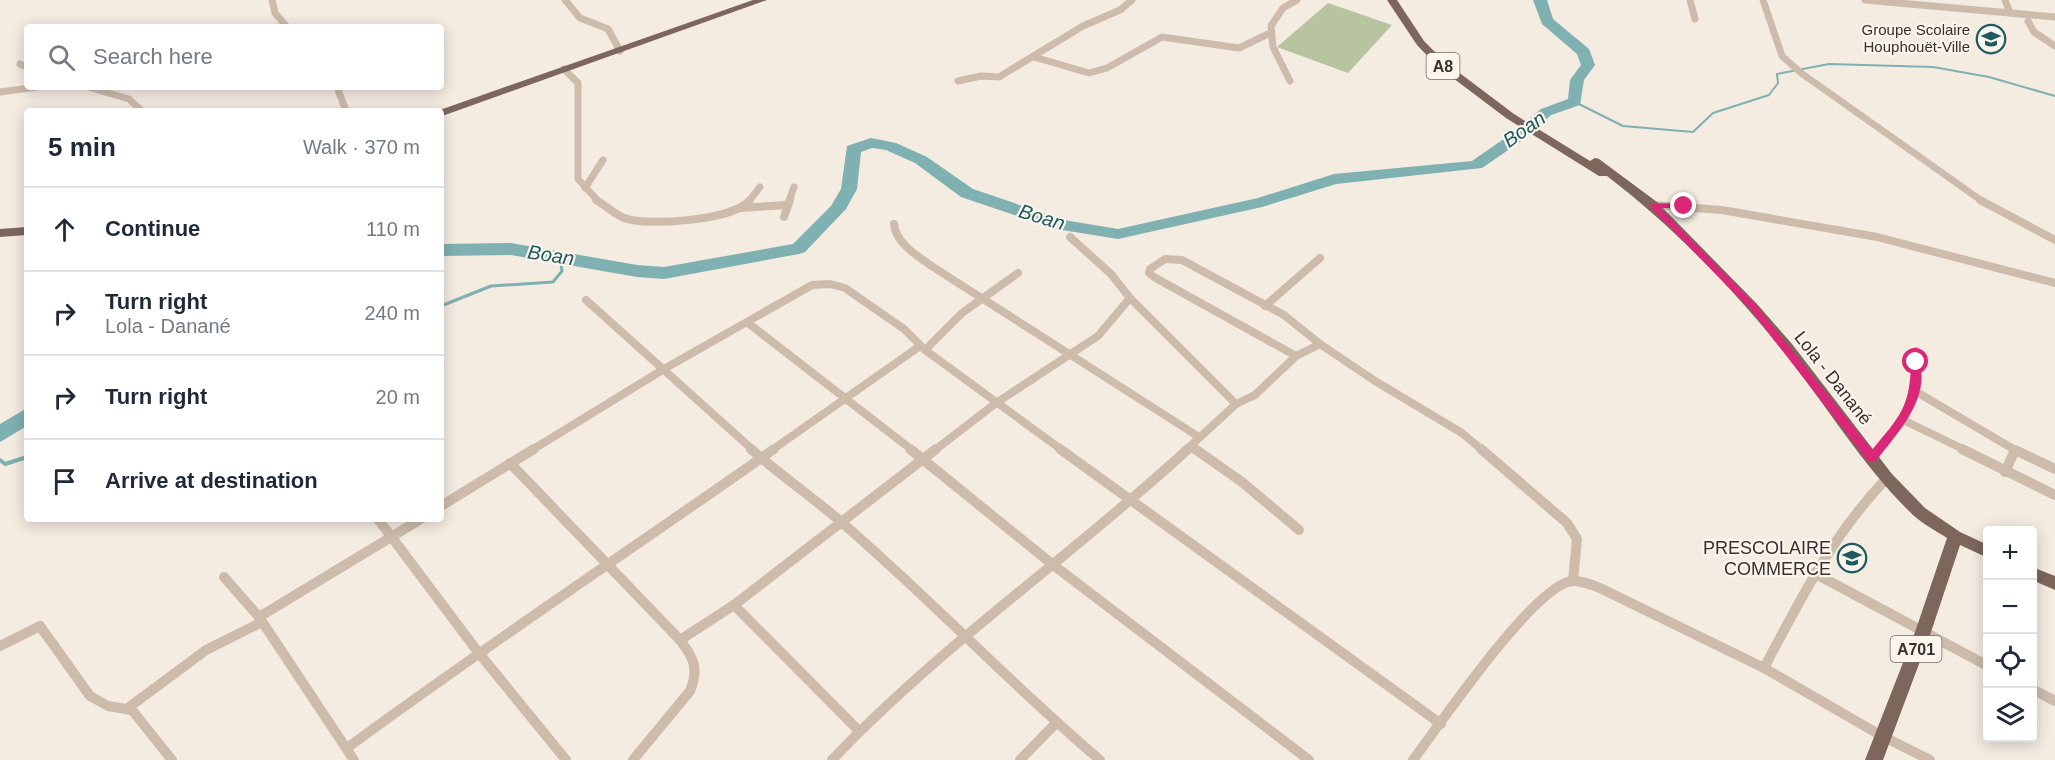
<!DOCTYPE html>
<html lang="en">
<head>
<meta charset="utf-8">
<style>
	:root { --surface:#fff; --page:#f2f2f3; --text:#1f2937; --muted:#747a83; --line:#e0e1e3 }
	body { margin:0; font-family:Helvetica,sans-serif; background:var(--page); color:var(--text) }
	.controls { position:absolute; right:18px; bottom:18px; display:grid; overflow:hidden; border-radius:6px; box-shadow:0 3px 15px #0003 }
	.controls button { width:54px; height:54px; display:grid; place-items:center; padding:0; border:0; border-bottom:2px solid var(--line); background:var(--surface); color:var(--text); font:30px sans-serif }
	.stop { position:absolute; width:18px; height:18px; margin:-14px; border:4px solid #db2777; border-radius:50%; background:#fff }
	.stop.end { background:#db2777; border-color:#fff; box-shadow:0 2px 6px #0008 }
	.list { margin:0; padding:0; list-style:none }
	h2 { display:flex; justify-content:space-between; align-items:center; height:78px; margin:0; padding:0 24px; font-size:26px }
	h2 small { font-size:20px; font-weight:400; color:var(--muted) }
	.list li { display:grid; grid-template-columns:39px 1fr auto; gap:18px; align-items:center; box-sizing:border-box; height:84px; padding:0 24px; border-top:2px solid var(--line) }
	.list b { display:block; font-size:22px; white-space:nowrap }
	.list p { margin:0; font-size:20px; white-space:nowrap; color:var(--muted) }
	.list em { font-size:20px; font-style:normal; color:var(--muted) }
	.icon { flex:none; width:33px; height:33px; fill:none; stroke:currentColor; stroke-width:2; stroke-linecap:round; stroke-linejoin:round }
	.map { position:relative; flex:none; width:2055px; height:760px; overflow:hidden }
	.search { position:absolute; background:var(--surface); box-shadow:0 3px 15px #0003; left:24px; top:24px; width:420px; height:66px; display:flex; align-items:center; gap:15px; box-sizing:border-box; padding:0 21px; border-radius:6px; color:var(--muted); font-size:22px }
	.panel { position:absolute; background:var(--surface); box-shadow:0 3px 15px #0003; left:24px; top:108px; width:420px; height:414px; border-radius:6px }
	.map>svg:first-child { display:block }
	.green { fill:#b8c4a0 }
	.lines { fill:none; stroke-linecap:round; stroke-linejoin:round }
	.stream-far2 { stroke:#7fb0b2; stroke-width:2 }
	.stream-far1 { stroke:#7fb0b2; stroke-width:3 }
	.stream { stroke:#7fb0b2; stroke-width:4 }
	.river { fill:#7fb0b2; fill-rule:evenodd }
	.minor-far2 { stroke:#cdbbac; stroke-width:7 }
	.minor-far1 { stroke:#cdbbac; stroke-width:8 }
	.minor { stroke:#cdbbac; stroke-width:10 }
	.primary { fill:#7d675c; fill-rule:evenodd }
	.route { fill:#db2777 }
	.labels { text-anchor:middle; stroke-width:4.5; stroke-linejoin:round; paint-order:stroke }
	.far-poi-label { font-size:15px; fill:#3b302b; stroke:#fbf5ee; text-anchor:end }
	.shield { fill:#fbf5ee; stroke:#756b66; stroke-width:1.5 }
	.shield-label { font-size:16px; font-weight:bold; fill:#3b302b }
	.street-label { font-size:18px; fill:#3b302b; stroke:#fbf5ee }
	.poi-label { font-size:18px; fill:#3b302b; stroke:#fbf5ee; text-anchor:end }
	.water-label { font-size:20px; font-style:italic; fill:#1f5a5e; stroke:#fbf5ee }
</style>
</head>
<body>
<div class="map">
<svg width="2055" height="760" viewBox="0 0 2055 760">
	<rect width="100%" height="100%" fill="#f4ebe1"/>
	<path class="green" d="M 1328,3 L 1392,25 L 1348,73 L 1277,47 Z"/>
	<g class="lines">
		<path class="stream-far2" d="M 1575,102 L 1623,126 L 1693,132 L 1713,113 L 1769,95 L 1778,83 L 1777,74 L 1829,64 L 1933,67 L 1989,77 L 2055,96"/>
		<path class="stream-far1" d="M 441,306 L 491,286 L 553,282 L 562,271 L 560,257"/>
		<path class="stream" d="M 0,460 L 5,464 L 27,457"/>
		<g class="river">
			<path d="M 1533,0 L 1547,0 L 1553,19 L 1589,49 L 1595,65 L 1584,80 L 1580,105 L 1551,115 L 1520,142 L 1482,168 L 1336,184 L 1262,207 L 1118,239 L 1056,229 L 961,197 L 915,163 L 886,150 L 872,148 L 861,152 L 857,189 L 846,209 L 805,252 L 799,254 L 664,279 L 637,277 L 511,255 L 441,256 L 441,244 L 511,243 L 637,265 L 664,267 L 793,244 L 831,206 L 841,189 L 847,146 L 871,138 L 896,143 L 927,157 L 973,189 L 1064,220 L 1118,229 L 1258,198 L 1334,174 L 1472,161 L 1508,136 L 1541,109 L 1568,99 L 1570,80 L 1581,65 L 1577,54 L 1542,24 Z"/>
			<path d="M 27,408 L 27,426 L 0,442 L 0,424 Z"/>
		</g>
		<g class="minor-far2">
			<path d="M 272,0 L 275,13 L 287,27"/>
			<path d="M 565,0 L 580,18 L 608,29 L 620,51"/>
			<path d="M 1690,0 L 1695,19"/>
			<path d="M 1763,0 L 1782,56 L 1801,73 L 1982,201"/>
			<path d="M 1865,0 L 2055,17"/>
			<path d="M 2005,0 L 2010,13"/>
			<path d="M 2028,21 L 2034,32 L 2055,46"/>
			<path d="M 1034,57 L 1089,73 L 1107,68 L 1162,37 L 1239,48 L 1268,34"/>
			<path d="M 20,64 L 27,67"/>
			<path d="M 564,69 L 578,83 L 578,179 L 598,201"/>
			<path d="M 958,81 L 981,76 L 999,77 L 1083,26 L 1120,10 L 1132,0"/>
			<path d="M 1290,81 L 1273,47 L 1271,26 L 1283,8 L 1297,0"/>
			<path d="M 88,87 L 129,99 L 142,111"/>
			<path d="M 337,87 L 346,111"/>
			<path d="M 0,92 L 37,87"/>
			<path d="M 585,188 L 603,160"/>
			<path d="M 749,201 L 760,187"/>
			<path d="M 789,201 L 794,187"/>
		</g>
		<g class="minor-far1">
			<path d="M 596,200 C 605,205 614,214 624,218 C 647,227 735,220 750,200"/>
			<path d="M 1980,200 L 2055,240"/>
			<path d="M 1653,205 L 1722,210 L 1877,237 L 2055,283"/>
			<path d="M 740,208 L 786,205"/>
			<path d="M 784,217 L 790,200"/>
			<path d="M 894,224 C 896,244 918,256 933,267 L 1199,437"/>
			<path d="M 1130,298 L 1236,404"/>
			<path d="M 586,300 L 753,450"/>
			<path d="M 1265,306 L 1320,258"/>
			<path d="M 748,323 L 912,450"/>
			<path d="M 925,350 L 962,313 L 1018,273"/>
			<path d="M 1296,356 L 1154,277 L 1149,273 L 1150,269 L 1165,259 L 1182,260 L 1284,315 L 1320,344"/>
			<path d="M 1915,391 L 2015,450"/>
			<path d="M 1903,420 L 1915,391 L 1916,351"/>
			<path d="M 1191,446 L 1197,450"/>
			<path d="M 532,450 L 664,369 L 812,285 L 830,284 L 845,288 L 904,329 L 925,350 L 1062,450"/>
			<path d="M 772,450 L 920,346"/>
			<path d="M 935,450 L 996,403 L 1098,336 L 1130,298 L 1111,274 L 1070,237"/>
			<path d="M 1186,450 L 1236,404 L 1255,395 L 1296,356 L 1320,344 L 1375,381 L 1462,433 L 1482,450"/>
			<path d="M 1878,450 L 1903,420 L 1965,450"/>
		</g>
		<g class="minor">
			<path d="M 751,449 C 779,474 811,496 840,521 C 930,598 1010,684 1100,760"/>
			<path d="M 910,449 L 1052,564 L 1309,760"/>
			<path d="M 1060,449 L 1441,724"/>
			<path d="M 1195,449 L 1242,482 L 1299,530"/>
			<path d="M 1481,449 L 1567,523 L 1577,539 L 1573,581"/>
			<path d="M 1962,449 L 2055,495"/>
			<path d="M 1872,458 L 1879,449"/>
			<path d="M 510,463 L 680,640 C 694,658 699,669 690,691 L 633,760"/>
			<path d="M 2005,472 L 2015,450 L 2055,469"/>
			<path d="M 441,506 L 534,449"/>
			<path d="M 378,519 L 478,652 L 566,760"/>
			<path d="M 1814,573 L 1988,666"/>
			<path d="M 224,577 L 259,617 L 354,760"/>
			<path d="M 734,605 L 859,731"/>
			<path d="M 259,617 L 421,519"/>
			<path d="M 680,640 L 734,605 L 936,449"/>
			<path d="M 0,646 L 40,626 L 90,696 L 108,706 L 132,710 L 172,760"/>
			<path d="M 1764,668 L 1882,736 L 1930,760"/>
			<path d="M 2032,689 L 2055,701"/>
			<path d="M 128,708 L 206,650 L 262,622"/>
			<path d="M 347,748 C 487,645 632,549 774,449"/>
			<path d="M 832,760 C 941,645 1072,556 1188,449"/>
			<path d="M 1020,760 L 1056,723"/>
			<path d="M 1413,760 C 1443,720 1524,601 1565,583 C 1576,578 1589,584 1600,588 L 1764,668 C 1800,600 1833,534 1887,478"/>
		</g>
		<g class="primary">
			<path d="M 753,0 L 767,0 L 445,115 L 441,116 L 441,111 L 437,111 Z"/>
			<path d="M 1387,0 L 1397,0 L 1424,41 L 1445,62 L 1514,114 L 1590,161 L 1595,158 L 1599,159 L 1657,202 L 1757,304 L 1792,344 L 1892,474 L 1925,508 L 1960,532 L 1988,545 L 1988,558 L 1960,545 L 1931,632 L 1883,760 L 1865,760 L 1915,632 L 1947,538 C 1936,531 1923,524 1913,515 C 1862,466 1826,404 1782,350 C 1732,287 1671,225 1607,176 L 1599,176 L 1506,118 L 1437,66 L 1417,45 Z"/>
			<path d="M 27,227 L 27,235 L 0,237 L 0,229 Z"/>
			<path d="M 2032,567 L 2055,576 L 2055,590 L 2032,580 Z"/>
		</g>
	</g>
	<path class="route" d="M 1653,203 L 1687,204 L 1684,208 L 1660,208 L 1756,305 L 1872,450 C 1900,416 1910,408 1911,362 L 1919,360 C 1931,399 1898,432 1876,461 L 1868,461 L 1750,309 L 1650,207 Z"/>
	<defs>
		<g id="school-ring" transform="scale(1.5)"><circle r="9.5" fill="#fbf5ee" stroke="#1f5a5e" stroke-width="1.5"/><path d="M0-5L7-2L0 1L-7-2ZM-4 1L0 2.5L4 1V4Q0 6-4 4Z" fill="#1f5a5e"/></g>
	</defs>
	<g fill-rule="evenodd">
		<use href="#school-ring" x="1991" y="39"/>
		<use href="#school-ring" x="1852" y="558"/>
	</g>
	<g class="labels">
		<g class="far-poi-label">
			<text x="1970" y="35">Groupe Scolaire<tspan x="1970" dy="17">Houphouët-Ville</tspan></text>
		</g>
		<g class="shield">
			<rect x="1426.5" y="53" width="33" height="26" rx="4.5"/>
			<rect x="1890.5" y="636" width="51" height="26" rx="4.5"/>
		</g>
		<g class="shield-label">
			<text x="1443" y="72">A8</text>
			<text x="1916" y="655">A701</text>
		</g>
		<g class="street-label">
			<text transform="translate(1833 378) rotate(52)" y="6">Lola - Danané</text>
		</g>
		<g class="poi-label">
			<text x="1831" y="554">PRESCOLAIRE<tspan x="1831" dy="21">COMMERCE</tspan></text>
		</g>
		<g class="water-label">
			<text transform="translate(1524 129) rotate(-35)" y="7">Boan</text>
			<text transform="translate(1042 217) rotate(17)" y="7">Boan</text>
			<text transform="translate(551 255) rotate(9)" y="7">Boan</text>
		</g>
	</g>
</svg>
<div class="controls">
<button>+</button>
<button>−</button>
<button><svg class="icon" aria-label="locate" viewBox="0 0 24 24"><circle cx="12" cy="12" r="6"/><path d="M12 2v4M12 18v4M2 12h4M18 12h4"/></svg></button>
<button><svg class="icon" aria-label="layers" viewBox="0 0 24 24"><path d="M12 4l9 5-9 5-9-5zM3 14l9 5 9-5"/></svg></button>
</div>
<div class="stop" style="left:1916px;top:362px"></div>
<div class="stop end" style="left:1684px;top:206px"></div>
<div class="search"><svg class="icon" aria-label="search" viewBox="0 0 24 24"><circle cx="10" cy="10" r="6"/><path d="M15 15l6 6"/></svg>Search here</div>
<section class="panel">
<h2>5 min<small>Walk · 370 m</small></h2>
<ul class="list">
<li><svg class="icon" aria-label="ahead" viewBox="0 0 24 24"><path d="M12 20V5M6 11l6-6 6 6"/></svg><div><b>Continue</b></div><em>110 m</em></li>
<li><svg class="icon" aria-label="right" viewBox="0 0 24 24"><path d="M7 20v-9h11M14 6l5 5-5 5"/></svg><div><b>Turn right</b><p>Lola - Danané</p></div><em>240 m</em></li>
<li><svg class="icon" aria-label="right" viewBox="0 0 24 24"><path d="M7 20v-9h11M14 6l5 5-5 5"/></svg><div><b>Turn right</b></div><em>20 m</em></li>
<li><svg class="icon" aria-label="arrive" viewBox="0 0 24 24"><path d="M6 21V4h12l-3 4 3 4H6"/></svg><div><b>Arrive at destination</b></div></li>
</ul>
</section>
</div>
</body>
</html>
